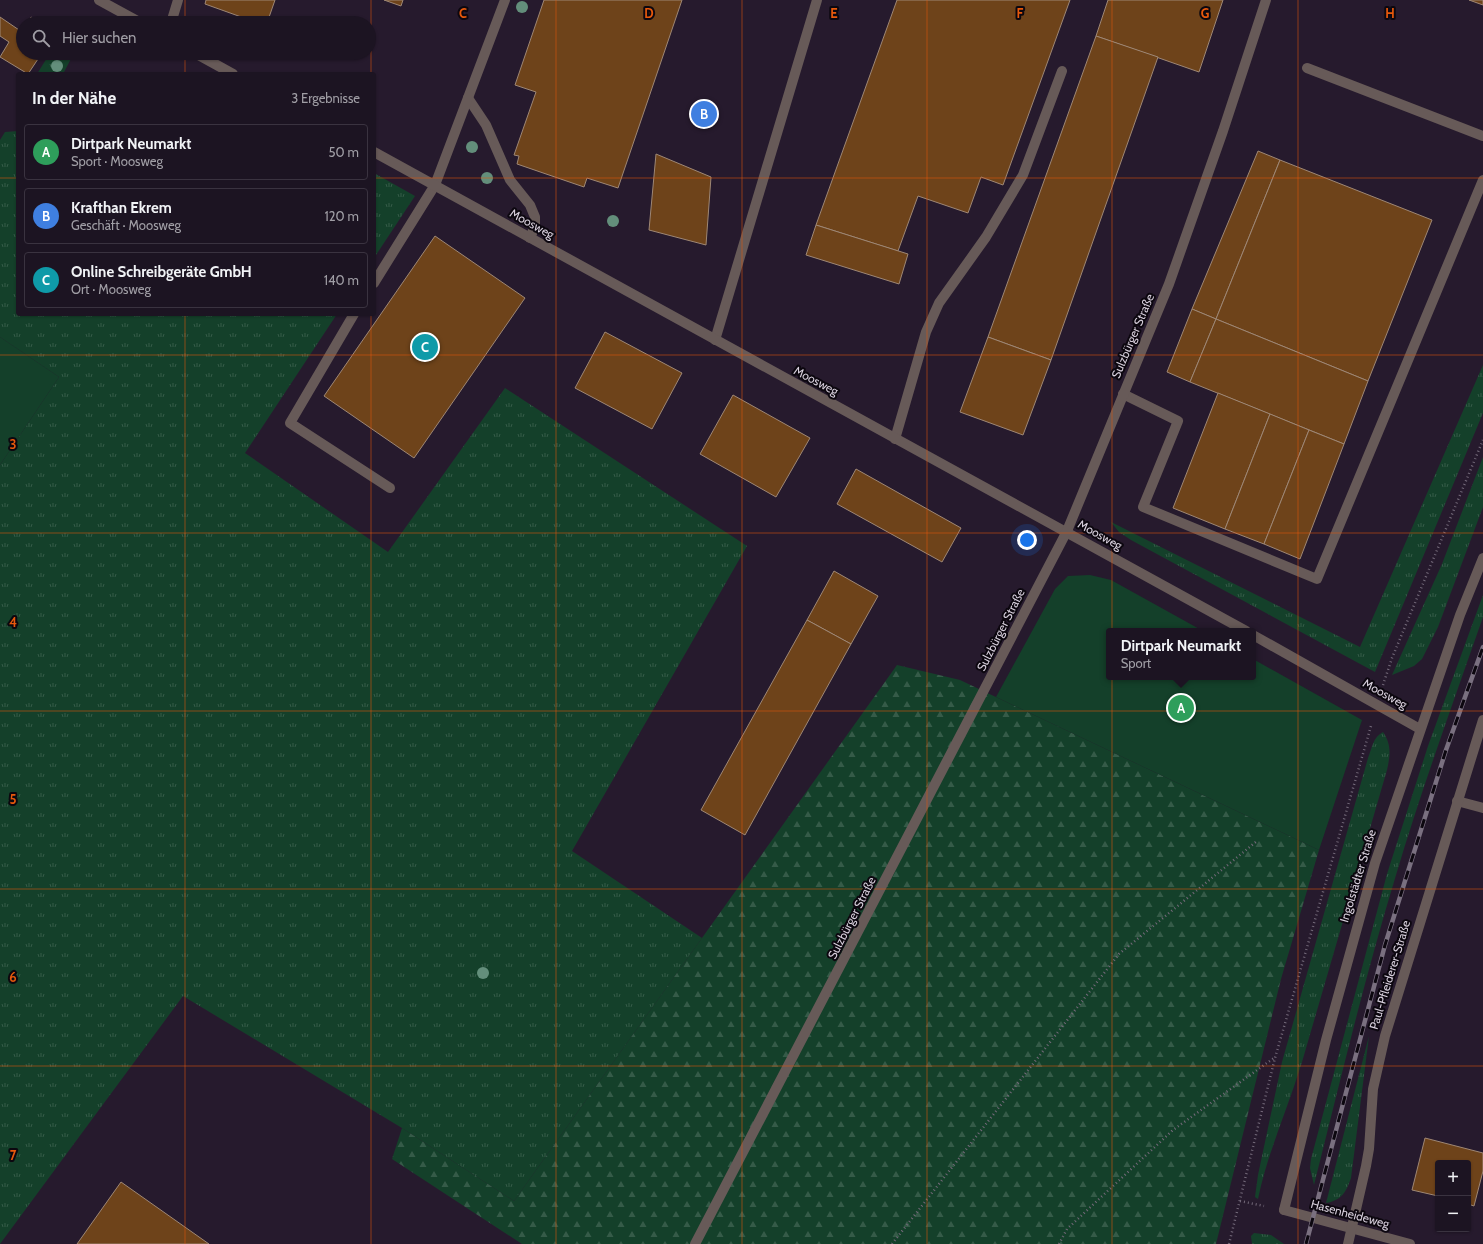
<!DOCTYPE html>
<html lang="de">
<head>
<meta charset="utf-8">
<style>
	:root { --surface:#1c1422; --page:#29212f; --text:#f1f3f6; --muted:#a09ea5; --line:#3a3340; --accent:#b45309 }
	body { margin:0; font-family:Cabin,sans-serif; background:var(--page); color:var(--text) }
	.controls { position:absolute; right:12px; bottom:12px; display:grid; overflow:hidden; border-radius:4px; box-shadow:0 1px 3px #0004 }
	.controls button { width:36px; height:36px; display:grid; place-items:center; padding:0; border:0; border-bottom:1px solid var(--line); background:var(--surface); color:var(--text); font:20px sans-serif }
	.you { position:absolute; left:1027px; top:540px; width:14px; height:14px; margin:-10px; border:3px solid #fff; border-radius:50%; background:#1a73e8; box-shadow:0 0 0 6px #1a73e833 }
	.badge { display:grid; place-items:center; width:26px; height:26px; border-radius:50%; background:var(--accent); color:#fff; font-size:13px; font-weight:700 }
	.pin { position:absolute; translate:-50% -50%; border:2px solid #fff; box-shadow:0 1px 4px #0006 }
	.popup { position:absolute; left:1106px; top:628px; width:150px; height:52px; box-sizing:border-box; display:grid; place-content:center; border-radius:4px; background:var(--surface); filter:drop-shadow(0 1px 3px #0005); font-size:13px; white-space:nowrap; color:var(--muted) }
	.popup b { font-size:15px; color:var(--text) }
	.popup::after { content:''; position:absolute; left:50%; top:100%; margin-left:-8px; border:8px solid transparent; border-top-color:var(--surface) }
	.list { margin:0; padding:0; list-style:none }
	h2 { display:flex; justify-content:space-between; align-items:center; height:52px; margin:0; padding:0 16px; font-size:17px }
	h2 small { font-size:13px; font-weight:400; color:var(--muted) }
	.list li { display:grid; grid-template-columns:26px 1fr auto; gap:12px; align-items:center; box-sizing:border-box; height:56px; margin:0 8px 8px; padding:0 8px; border:1px solid var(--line); border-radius:4px }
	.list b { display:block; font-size:15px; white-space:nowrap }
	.list p { margin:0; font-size:13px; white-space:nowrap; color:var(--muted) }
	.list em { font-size:13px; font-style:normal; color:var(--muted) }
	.icon { flex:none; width:22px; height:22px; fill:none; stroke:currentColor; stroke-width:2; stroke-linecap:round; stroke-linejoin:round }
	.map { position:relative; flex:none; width:1483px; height:1244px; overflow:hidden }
	.search { position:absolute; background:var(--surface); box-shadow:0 1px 3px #0004; left:16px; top:16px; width:360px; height:44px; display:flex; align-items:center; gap:10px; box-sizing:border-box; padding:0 14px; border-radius:22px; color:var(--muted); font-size:15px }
	.panel { position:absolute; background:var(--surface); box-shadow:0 1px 3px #0004; left:16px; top:72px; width:360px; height:244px; border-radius:4px }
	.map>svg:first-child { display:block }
	.grass { fill:url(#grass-tufts) }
	.forest { fill:url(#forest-firs) }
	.pitch { fill:#14402a }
	.building { fill:#6e431a; stroke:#9e8775 }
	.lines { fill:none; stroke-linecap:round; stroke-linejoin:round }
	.path { stroke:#746a7a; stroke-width:2.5; stroke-dasharray:1 3; stroke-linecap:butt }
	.service { stroke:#675a58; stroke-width:10 }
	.minor { stroke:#675a58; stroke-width:10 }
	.tertiary { stroke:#675a58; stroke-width:10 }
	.rail-casing { stroke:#7a7080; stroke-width:4.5 }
	.rail { stroke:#0c070f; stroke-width:3; stroke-dasharray:9; stroke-linecap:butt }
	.tree { fill:#638e7b }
	.grid { fill:none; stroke:#e8590c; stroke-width:1; stroke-opacity:0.55 }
	.labels { text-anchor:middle; stroke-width:4; stroke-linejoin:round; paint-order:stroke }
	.street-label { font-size:12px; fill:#d8d0dd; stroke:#0c070f }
	.grid-label { font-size:13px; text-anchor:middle; font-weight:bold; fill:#e8590c; stroke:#0c070f; stroke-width:4; stroke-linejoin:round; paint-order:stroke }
</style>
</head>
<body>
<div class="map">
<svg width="1483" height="1244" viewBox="0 0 1483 1244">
	<defs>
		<pattern id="grass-tufts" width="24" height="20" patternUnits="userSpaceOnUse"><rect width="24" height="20" fill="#14402a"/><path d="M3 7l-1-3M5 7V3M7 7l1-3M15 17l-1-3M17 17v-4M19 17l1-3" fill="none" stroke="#355b48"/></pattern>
		<pattern id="forest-firs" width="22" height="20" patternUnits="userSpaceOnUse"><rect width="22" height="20" fill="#14402a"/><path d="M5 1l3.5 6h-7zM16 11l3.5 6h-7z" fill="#355b48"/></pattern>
	</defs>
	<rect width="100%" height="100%" fill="#261a2d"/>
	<g class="grass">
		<path d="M 50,53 L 74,53 L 63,74 L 37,74 Z"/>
		<path d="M 18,131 L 18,314 L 337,314 L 245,453 L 388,552 L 505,388 L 747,546 L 572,851 L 702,938 L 514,1201 L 402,1128 L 183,996 L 0,1244 L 0,465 L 59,377 L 0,337 L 0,140 L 5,132 Z"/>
		<path d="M 374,173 L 415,196 L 374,258 Z"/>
		<path d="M 1483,365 L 1483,413 L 1375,672 L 1131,540 L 1119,532 L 1111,522 L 1360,647 Z"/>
		<path d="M 1483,457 L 1483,507 L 1438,627 L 1422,659 L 1414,666 L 1392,675 L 1442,564 Z"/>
		<path d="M 1483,595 L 1483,617 C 1453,703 1422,788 1396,875 C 1365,977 1340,1081 1314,1185 L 1310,1168 L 1311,1159 L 1387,874 L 1428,746 Z"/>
		<path d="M 1383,732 C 1392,745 1390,756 1387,770 L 1302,1062 C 1288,1108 1268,1151 1258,1199 L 1255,1197 L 1258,1175 L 1282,1062 L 1368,758 C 1372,748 1373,737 1383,732 Z"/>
		<path d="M 1369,1036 L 1351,1178 C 1346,1192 1342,1200 1326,1203 Z"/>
		<path d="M 1254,1233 L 1271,1235 L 1284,1244 L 1252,1244 L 1251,1236 Z"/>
	</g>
	<path class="forest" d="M 897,665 L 960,680 L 1319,850 L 1281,979 L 1216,1244 L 522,1244 L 392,1159 L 402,1128 L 514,1201 Z"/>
	<g class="pitch">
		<path d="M 0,337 L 59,377 L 0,465 Z"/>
		<path d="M 1090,575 L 1111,580 L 1203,631 L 1109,631 L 1109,677 L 1253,677 L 1253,659 L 1362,720 L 1319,850 L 996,697 L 1055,589 L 1068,576 Z"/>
	</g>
	<g class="building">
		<path d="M 206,0 L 275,0 L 267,23 L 258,23 L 205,4 Z"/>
		<path d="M 384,0 L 403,0 L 401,6 Z"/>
		<path d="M 544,0 L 682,0 L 618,188 L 587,178 L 584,187 L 517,164 L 519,156 L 514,155 L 536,92 L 515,85 Z"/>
		<path d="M 897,0 L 1070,0 L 1003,185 L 981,177 L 968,213 L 918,196 L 898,251 L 816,225 Z"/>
		<path d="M 1108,0 L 1223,0 L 1199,72 L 1096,36 Z"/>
		<path d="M 1469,0 L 1483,0 L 1483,5 Z"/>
		<path d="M 0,17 L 22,32 L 23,30 L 23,53 L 42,53 L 28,74 L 0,57 L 9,42 L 0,36 Z"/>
		<path d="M 31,17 L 40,23 L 27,23 Z"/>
		<path d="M 1096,36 L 1158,57 L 1051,360 L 988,337 Z"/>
		<path d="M 1258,151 L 1280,160 L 1216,319 L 1192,309 Z"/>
		<path d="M 656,154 L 711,177 L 706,245 L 649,230 Z"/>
		<path d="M 1280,160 L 1432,220 L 1368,381 L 1216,319 Z"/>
		<path d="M 816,225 L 908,254 L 899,284 L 806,255 Z"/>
		<path d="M 435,236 L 525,298 L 414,458 L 324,396 Z"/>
		<path d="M 1192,309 L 1216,319 L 1190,382 L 1167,372 Z"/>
		<path d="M 1216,319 L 1368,381 L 1344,444 L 1190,382 Z"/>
		<path d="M 605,332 L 682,373 L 652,429 L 575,388 Z"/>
		<path d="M 988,337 L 1051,360 L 1023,435 L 960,412 Z"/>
		<path d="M 1218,393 L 1270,414 L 1225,529 L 1173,508 Z"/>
		<path d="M 733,395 L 810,438 L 776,497 L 700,454 Z"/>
		<path d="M 1270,414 L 1309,430 L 1264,544 L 1225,529 Z"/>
		<path d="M 1309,430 L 1344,444 L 1300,559 L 1264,544 Z"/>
		<path d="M 856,469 L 961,528 L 942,562 L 837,504 Z"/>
		<path d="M 834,571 L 878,596 L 851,644 L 807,620 Z"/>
		<path d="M 807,620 L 851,644 L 745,835 L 701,810 Z"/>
		<path d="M 1425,1138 L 1483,1153 L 1483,1171 L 1474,1206 L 1468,1204 L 1468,1163 L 1438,1163 L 1438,1196 L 1412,1190 Z"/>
		<path d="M 121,1182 L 209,1244 L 77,1244 Z"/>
	</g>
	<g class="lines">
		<g class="path">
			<path d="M 1383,685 L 1392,658 L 1483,440"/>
			<path d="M 1240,1201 L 1264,1206"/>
			<path d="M 892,1244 L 1119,954 L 1257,841"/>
			<path d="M 1059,1244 L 1067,1229 L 1173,1130 L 1274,1058"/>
			<path d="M 1229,1244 L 1275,1058 L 1371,726"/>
		</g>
		<g class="service">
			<path d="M 171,23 L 178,0"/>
			<path d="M 1307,68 L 1483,136"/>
			<path d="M 468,98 L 486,125 L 510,180 L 530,205 L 535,217 L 535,226 L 530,238"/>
			<path d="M 374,283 L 435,185 L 505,0"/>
			<path d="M 354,314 L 290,423 L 390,488"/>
			<path d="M 715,340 L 817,0"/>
			<path d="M 1123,394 L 1178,421 L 1143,507 L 1317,579 L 1483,180"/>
			<path d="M 895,439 L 926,332 L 939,303 L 986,237 L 1023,175 L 1062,71"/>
		</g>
		<g class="minor">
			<path d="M 99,0 L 141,23"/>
			<path d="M 195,53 L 233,74"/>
			<path d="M 374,152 L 1246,631"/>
			<path d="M 1253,635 L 1420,729"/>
			<path d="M 1457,801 L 1483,808"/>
			<path d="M 1284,1210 L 1410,1244"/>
			<path d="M 695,1244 L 1067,531 L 1169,284 L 1223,131 L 1266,0"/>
			<path d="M 1348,1244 L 1366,1166 L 1369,1149 L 1373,1089 L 1385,1036 L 1483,720"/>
		</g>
		<path class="tertiary" d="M 1284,1210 L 1326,1040 L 1375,863 L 1460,615 L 1483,558"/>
		<g class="rail-casing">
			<path id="rail" d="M 1306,1244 L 1385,945 L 1446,750 L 1483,647"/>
		</g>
		<use href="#rail" class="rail"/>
	</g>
	<g class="tree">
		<circle cx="522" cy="7" r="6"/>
		<circle cx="57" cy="66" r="6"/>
		<circle cx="472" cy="147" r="6"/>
		<circle cx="487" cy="178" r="6"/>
		<circle cx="613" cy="221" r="6"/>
		<circle cx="483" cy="973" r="6"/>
	</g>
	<path class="grid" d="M 185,0 L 185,23M 371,0 L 371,74M 556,0 L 556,1244M 742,0 L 742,1244M 927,0 L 927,1244M 1112,0 L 1112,1244M 1298,0 L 1298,1244M 185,53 L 185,74M 0,178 L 18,178M 374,178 L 1483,178M 185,314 L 185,1244M 371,314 L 371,1244M 0,355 L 1483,355M 0,533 L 1483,533M 0,711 L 1483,711M 0,889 L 1483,889M 0,1066 L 1483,1066"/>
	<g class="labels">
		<g class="street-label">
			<text transform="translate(532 224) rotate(29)" y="4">Moosweg</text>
			<text transform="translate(1133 336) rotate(-67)" y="4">Sulzbürger Straße</text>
			<text transform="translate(816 381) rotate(28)" y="4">Moosweg</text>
			<text transform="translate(1100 535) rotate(29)" y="4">Moosweg</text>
			<text transform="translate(1001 630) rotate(-63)" y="4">Sulzbürger Straße</text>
			<text transform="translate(1385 694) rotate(29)" y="4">Moosweg</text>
			<text transform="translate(1358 876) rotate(-73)" y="4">Ingolstädter Straße</text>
			<text transform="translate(852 918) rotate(-63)" y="4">Sulzbürger Straße</text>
			<text transform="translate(1390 975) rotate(-73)" y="4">Paul-Pfleiderer-Straße</text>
			<text transform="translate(1350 1214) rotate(15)" y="4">Hasenheideweg</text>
		</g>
	</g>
	<g class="grid-label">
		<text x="463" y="18">C</text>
		<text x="649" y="18">D</text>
		<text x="834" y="18">E</text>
		<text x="1020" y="18">F</text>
		<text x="1205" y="18">G</text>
		<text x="1390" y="18">H</text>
		<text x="13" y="449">3</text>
		<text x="13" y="627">4</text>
		<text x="13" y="804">5</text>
		<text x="13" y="982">6</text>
		<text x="13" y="1160">7</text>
	</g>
</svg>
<div class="controls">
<button>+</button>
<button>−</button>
</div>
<div class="you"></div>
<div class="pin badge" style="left:1181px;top:708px;background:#2e9e5b">A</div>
<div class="popup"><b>Dirtpark Neumarkt</b>Sport</div>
<div class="pin badge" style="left:704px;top:114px;background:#3f7fe0">B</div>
<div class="pin badge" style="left:425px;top:347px;background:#0f9aa8">C</div>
<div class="search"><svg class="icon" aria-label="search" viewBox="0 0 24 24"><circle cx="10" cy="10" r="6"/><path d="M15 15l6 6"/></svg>Hier suchen</div>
<section class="panel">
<h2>In der Nähe<small>3 Ergebnisse</small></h2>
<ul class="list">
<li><span class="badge" style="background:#2e9e5b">A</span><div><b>Dirtpark Neumarkt</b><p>Sport · Moosweg</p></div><em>50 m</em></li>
<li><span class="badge" style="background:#3f7fe0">B</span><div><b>Krafthan Ekrem</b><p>Geschäft · Moosweg</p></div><em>120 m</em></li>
<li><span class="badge" style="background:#0f9aa8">C</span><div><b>Online Schreibgeräte GmbH</b><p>Ort · Moosweg</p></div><em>140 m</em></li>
</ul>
</section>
</div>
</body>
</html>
